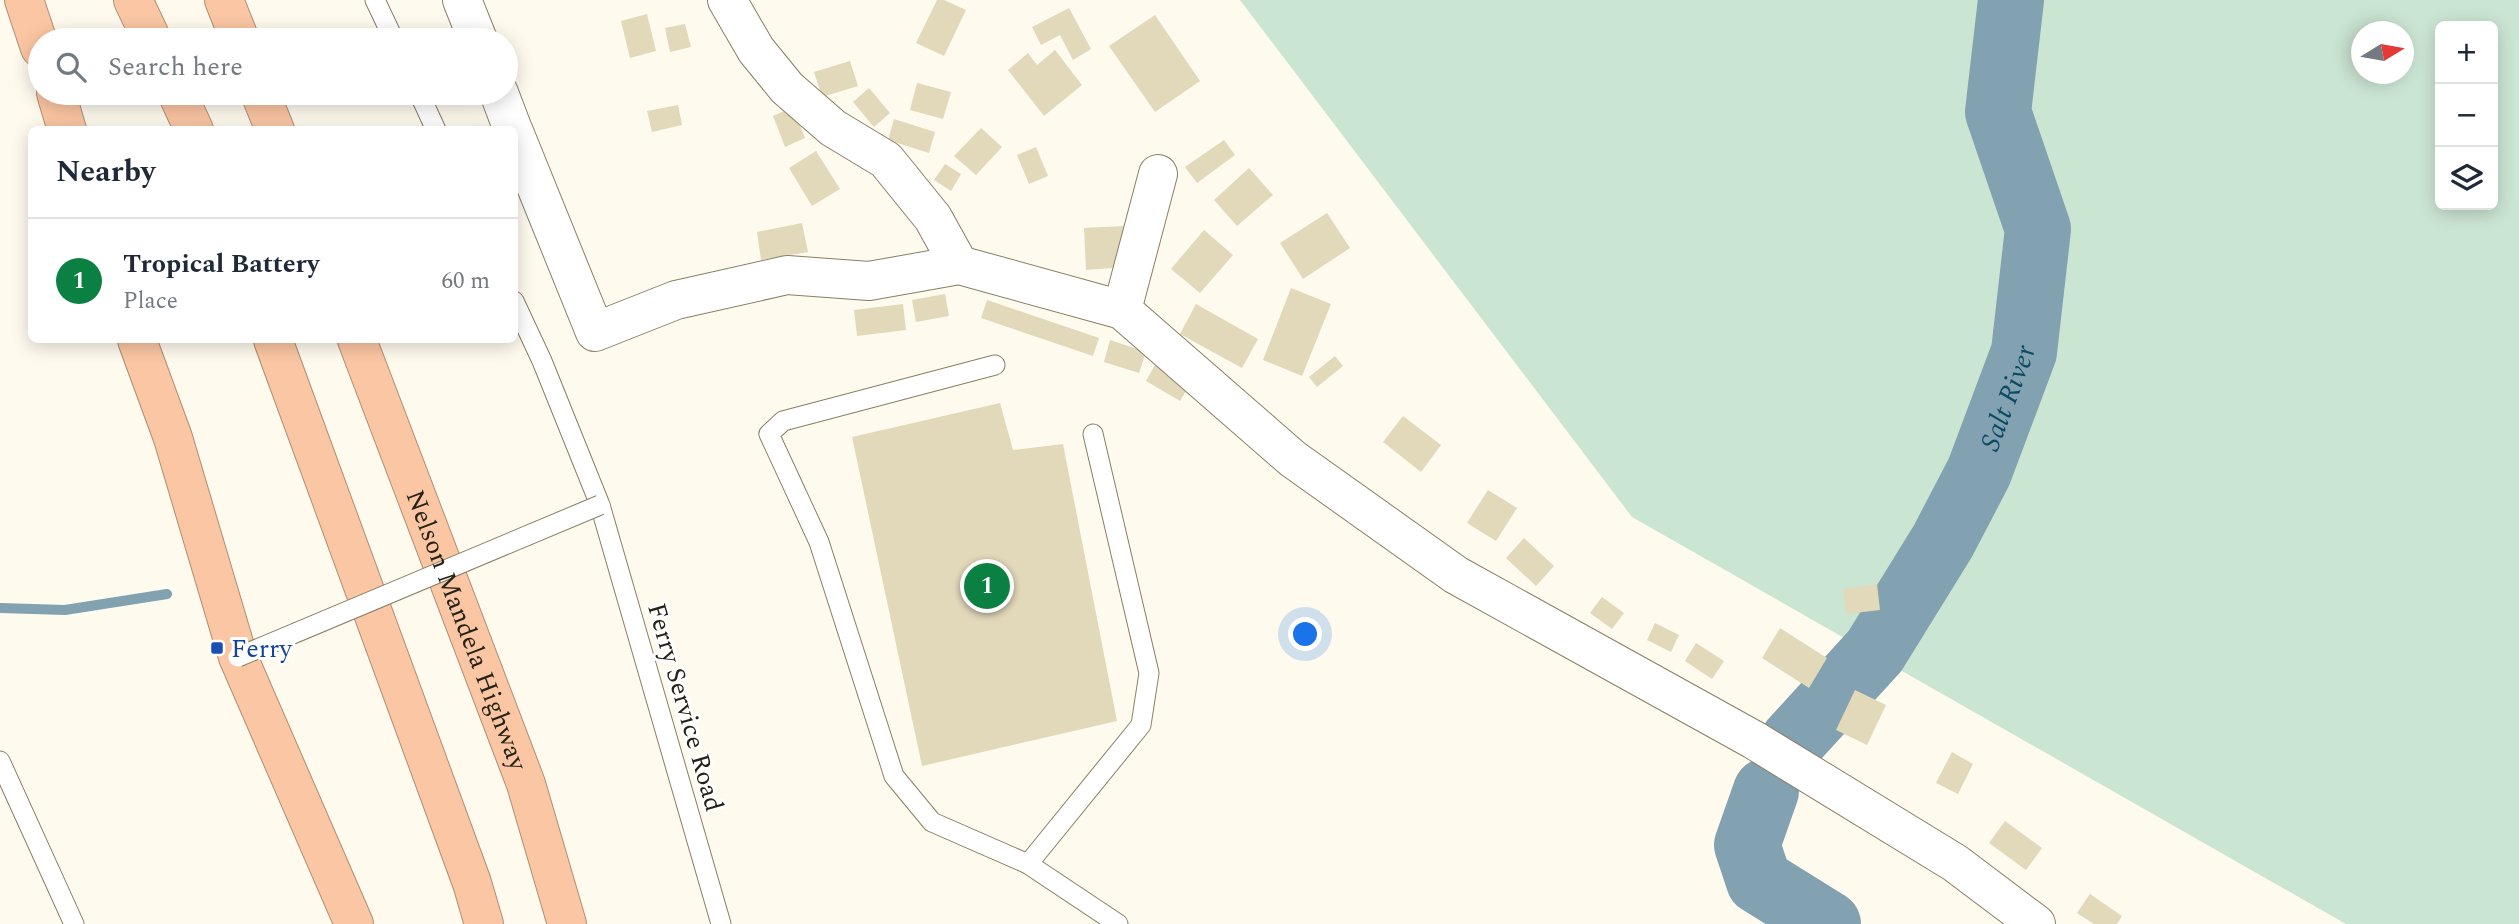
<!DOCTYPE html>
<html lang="en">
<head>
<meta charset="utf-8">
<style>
	:root { --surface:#fff; --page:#f6f6f7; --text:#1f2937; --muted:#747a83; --line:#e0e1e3; --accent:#0b8043 }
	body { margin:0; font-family:Spectral,serif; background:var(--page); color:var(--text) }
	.controls { position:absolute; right:21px; top:21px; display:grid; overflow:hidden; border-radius:10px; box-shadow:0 4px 18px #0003 }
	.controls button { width:63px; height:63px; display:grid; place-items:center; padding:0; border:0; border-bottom:2px solid var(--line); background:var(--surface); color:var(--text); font:35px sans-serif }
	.compass { position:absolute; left:2351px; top:21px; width:63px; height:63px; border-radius:50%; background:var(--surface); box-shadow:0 4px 18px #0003; rotate:79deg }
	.you { position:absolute; left:1306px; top:635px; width:24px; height:24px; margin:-18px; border:5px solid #fff; border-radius:50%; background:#1a73e8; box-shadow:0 0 0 10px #1a73e833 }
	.badge { display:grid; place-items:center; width:46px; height:46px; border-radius:50%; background:var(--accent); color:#fff; font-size:23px; font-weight:700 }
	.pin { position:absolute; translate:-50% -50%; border:4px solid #fff; box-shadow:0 2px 7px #0006 }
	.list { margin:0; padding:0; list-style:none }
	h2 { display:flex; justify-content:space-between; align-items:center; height:91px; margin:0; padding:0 28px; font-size:30px }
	h2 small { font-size:23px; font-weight:400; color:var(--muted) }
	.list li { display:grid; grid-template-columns:46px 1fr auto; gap:21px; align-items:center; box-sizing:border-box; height:126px; padding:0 28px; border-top:2px solid var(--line) }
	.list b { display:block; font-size:26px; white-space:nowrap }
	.list p { margin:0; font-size:23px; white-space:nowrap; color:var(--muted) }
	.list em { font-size:23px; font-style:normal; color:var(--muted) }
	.icon { flex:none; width:38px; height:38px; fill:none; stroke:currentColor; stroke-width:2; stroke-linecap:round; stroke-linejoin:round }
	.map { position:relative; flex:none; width:2519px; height:924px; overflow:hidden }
	.search { position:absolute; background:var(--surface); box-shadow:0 4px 18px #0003; left:28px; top:28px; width:490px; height:77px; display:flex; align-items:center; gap:18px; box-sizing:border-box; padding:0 24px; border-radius:38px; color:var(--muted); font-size:26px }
	.panel { position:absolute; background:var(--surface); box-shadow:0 4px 18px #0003; left:28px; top:126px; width:490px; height:217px; border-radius:10px }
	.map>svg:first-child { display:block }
	.green { fill:#cbe5d3; fill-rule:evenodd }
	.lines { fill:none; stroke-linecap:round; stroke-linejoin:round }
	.stream { stroke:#82a1b1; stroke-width:10 }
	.river { stroke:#82a1b1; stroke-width:66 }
	.building { fill:#e2d8ba }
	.lane-casing { stroke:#897f64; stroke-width:21 }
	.street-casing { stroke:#897f64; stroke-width:40 }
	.highway-casing { stroke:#b08d72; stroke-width:40 }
	.lane { stroke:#fff; stroke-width:19 }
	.street { stroke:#fff; stroke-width:38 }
	.highway { stroke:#fbc6a3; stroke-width:38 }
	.lane-bridge-casing { stroke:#897f64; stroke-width:21; stroke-linecap:butt }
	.lane-bridge { stroke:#fff; stroke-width:19 }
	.transit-dot { fill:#1a4fb4; stroke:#fff; stroke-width:2.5 }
	.labels { text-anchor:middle; stroke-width:6; stroke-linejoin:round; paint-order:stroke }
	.street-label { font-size:26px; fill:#262217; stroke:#fff }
	.transit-label { font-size:26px; fill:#164399; stroke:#fff; text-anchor:start }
	.water-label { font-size:28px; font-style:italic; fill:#0c4a62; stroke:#fff }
</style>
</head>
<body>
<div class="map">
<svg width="2519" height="924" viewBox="0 0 2519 924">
	<rect width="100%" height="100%" fill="#fefaee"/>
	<path class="green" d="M 1240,0 L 2519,0 L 2519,924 L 2346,924 L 1632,517 ZM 2440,26 L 2493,26 L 2493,205 L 2440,205 ZM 2362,32 L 2404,32 L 2404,74 L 2362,74 Z"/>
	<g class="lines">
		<path class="stream" d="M 0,608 L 65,610 L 167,594"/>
		<g class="river">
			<path id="s1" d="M 1792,742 L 1875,651 L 1943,541 L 1979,472 L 2024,352 L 2038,229 L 1998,112 L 2011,0"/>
			<path d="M 1766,791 L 1747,845 L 1759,881 L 1828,924"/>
		</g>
	</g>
	<g class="building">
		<path d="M 937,0 L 944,0 L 966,10 L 944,56 L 916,43 Z"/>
		<path d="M 1069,8 L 1091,49 L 1073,60 L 1060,35 L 1041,45 L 1032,27 Z"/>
		<path d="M 647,14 L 656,51 L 630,58 L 621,21 Z"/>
		<path d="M 1155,15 L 1200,81 L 1155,112 L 1109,46 Z"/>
		<path d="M 685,24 L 691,47 L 670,52 L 665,28 Z"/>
		<path d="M 1055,50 L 1082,85 L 1044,116 L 1008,70 L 1028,53 L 1037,65 Z"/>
		<path d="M 850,61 L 858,86 L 822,97 L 814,72 Z"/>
		<path d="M 917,83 L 951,92 L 943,119 L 910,110 Z"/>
		<path d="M 869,88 L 890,113 L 874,127 L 853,102 Z"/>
		<path d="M 678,105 L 682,125 L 652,132 L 647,111 Z"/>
		<path d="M 793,107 L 805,138 L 785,147 L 773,116 Z"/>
		<path d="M 894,119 L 935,132 L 929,153 L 888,140 Z"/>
		<path d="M 981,128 L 1002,147 L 976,175 L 954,156 Z"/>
		<path d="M 1224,140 L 1235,155 L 1197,183 L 1185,167 Z"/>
		<path d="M 1036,147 L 1048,176 L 1029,184 L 1017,155 Z"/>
		<path d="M 816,151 L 840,189 L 812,206 L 789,168 Z"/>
		<path d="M 945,164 L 961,174 L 951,191 L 934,180 Z"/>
		<path d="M 1249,168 L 1273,195 L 1237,226 L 1214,200 Z"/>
		<path d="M 1327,213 L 1350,248 L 1303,279 L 1280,243 Z"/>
		<path d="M 802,223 L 808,252 L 761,260 L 757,232 Z"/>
		<path d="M 1124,226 L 1126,267 L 1086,270 L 1084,228 Z"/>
		<path d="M 1204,230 L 1233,255 L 1200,293 L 1171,269 Z"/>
		<path d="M 1291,288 L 1331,304 L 1302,376 L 1263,360 Z"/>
		<path d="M 945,294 L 949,316 L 916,322 L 912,300 Z"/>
		<path d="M 987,300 L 1099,338 L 1093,356 L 981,318 Z"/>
		<path d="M 903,304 L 906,330 L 857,336 L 854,310 Z"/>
		<path d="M 1196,304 L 1258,339 L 1242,368 L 1180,334 Z"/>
		<path d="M 1110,340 L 1146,352 L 1139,373 L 1104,362 Z"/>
		<path d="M 1335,356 L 1343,366 L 1317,387 L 1309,377 Z"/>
		<path d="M 1155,365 L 1189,386 L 1180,401 L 1146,381 Z"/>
		<path d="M 1000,403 L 1013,450 L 1063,444 L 1117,721 L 922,766 L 852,437 Z"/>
		<path d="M 1403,416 L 1441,445 L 1421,472 L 1383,442 Z"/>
		<path d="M 1488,490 L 1517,508 L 1496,541 L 1467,523 Z"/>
		<path d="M 1524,538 L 1554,566 L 1536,586 L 1506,558 Z"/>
		<path d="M 1877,584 L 1880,610 L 1846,614 L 1843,589 Z"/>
		<path d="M 1602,597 L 1624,613 L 1612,629 L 1590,613 Z"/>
		<path d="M 1655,623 L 1679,635 L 1671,652 L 1647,640 Z"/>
		<path d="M 1780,628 L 1827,658 L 1809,688 L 1762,658 Z"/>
		<path d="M 1696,643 L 1724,661 L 1712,679 L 1685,661 Z"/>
		<path d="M 1855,690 L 1886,705 L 1867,745 L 1836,730 Z"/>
		<path d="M 1952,752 L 1973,764 L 1958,794 L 1936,783 Z"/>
		<path d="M 2005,821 L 2042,848 L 2026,870 L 1989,843 Z"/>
		<path d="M 2090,894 L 2122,916 L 2117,924 L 2094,924 L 2077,913 Z"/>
	</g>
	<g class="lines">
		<g class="lane-casing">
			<g id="lane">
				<path d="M 375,0 L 394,40"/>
				<path d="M 419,93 L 436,130"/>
				<path d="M 514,301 L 542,361 L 600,505 L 721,924"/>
				<path d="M 995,365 L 783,421 L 769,434 L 819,542 L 894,776 L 932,822 L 1028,864 L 1118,924"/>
				<path d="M 0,761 L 74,924"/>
				<path d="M 1028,864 L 1141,725 L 1149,673 L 1093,434"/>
			</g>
		</g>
		<g class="street-casing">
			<g id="street">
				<path d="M 462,0 L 478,40"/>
				<path d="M 727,0 L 756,50 L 787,88 L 833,128 L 886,160 L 933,218 L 959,265"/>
				<path d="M 499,93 L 513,130"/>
				<path d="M 514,132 L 595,332 L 676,300 L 787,275 L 869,281 L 959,265 L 1122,310 L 1293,459 L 1456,575 L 1754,740 L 1955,863 L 2036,924"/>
				<path d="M 1122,310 L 1158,174"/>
			</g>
		</g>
		<g class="highway-casing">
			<g id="highway">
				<path d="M 24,0 L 40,48"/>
				<path d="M 133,0 L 152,40"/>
				<path d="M 224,0 L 240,40"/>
				<path d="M 56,93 L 67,130"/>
				<path d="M 177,93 L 194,130"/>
				<path d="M 260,93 L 275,130"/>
				<path d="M 137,340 L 173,438 L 238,657 L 354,924"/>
				<path d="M 273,340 L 472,883 L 484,924"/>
				<path id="s2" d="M 357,340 L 526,784 L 567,924"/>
			</g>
		</g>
		<use href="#lane" class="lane"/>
		<use href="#street" class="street"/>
		<use href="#highway" class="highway"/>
		<g class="lane-bridge-casing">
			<path id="lane-bridge" d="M 238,657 L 600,505"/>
		</g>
		<use href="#lane-bridge" class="lane-bridge"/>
	</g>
	<rect class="transit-dot" x="210" y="641" width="14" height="14" rx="3.5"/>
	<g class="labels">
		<g class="street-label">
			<text dy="9" stroke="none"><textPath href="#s2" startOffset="310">Nelson Mandela Highway</textPath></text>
			<text transform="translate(686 707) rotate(74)" y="9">Ferry Service Road</text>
		</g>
		<g class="transit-label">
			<text x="231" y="657">Ferry</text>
		</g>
		<g class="water-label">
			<text dy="10" stroke="none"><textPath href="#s1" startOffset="410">Salt River</textPath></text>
		</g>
	</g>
</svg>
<div class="controls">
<button>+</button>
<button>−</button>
<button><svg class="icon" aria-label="layers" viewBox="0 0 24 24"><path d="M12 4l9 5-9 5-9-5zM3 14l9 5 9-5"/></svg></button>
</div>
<svg class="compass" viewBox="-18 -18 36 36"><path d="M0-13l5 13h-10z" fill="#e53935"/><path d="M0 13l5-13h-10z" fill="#747a83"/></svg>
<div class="you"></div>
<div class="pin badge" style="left:987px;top:586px">1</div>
<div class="search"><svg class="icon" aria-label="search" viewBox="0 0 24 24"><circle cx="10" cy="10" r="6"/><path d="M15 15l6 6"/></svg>Search here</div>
<section class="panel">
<h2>Nearby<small></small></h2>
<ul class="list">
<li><span class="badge">1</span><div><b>Tropical Battery</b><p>Place</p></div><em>60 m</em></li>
</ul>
</section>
</div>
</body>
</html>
